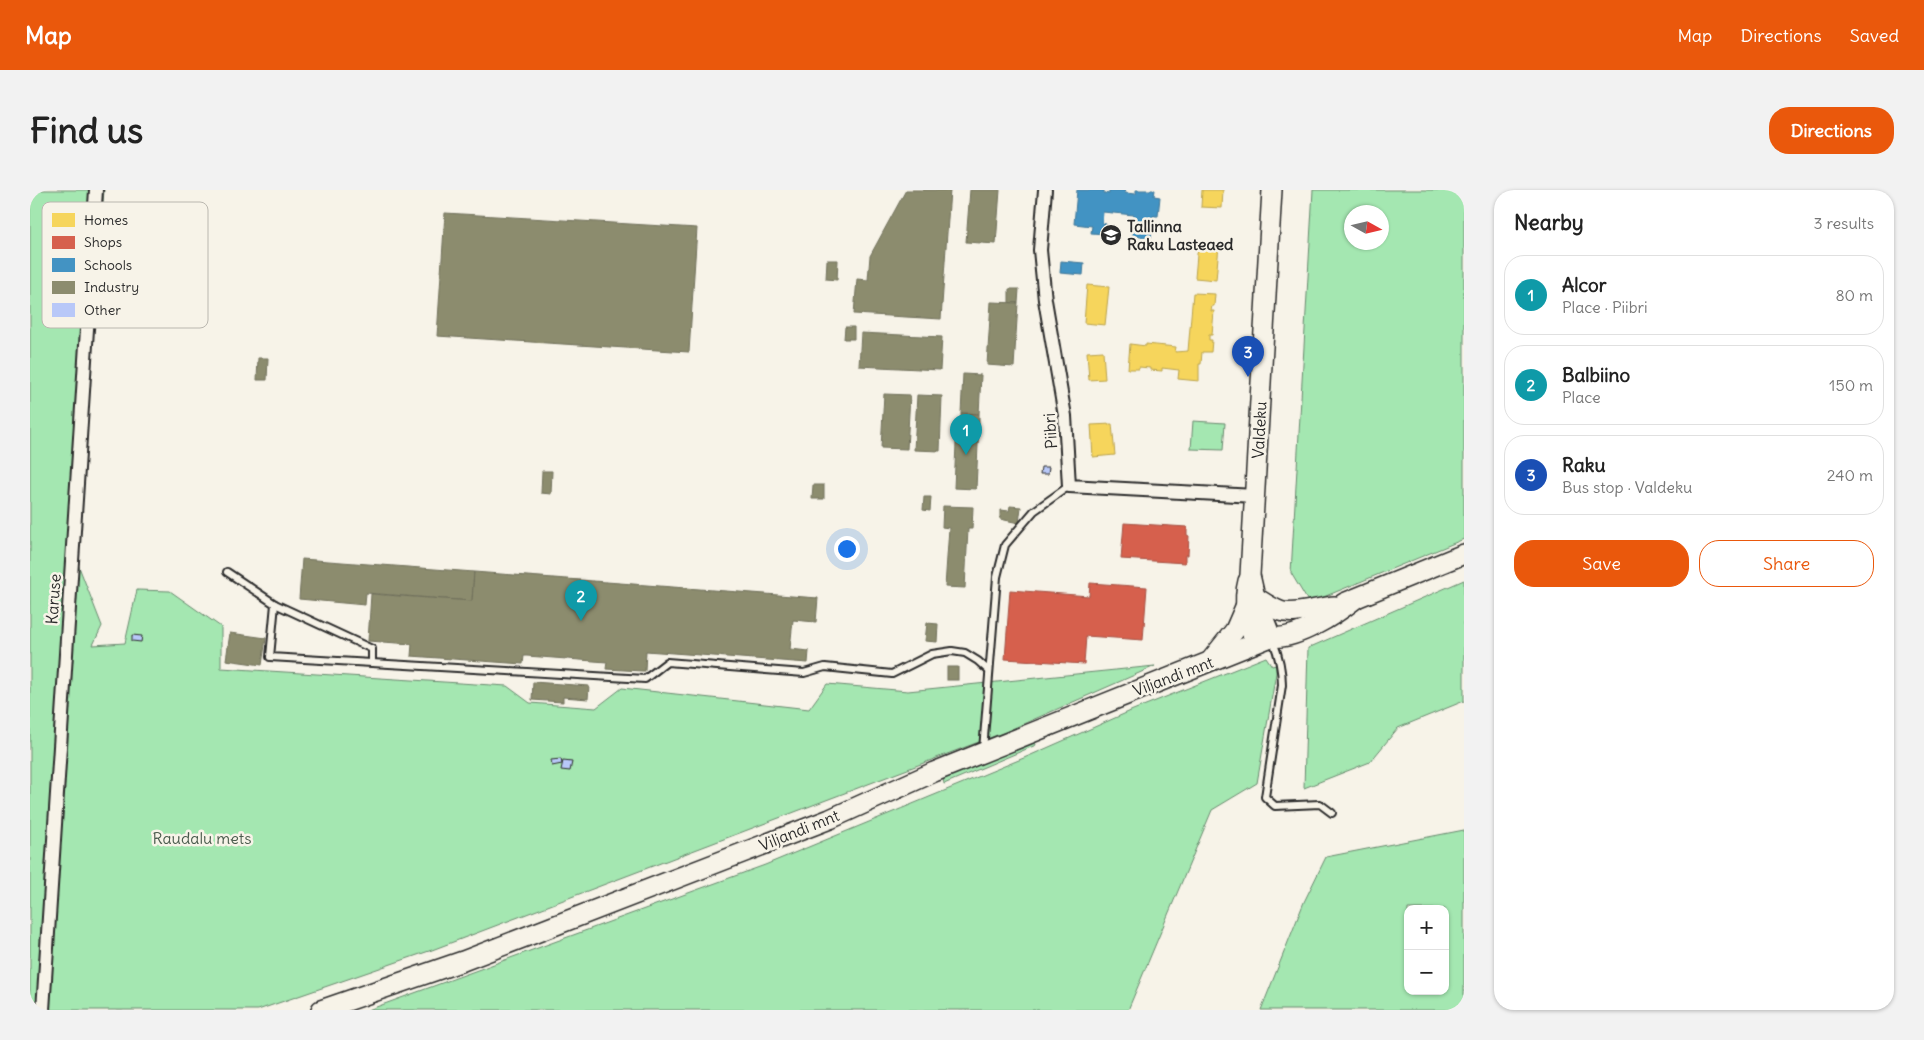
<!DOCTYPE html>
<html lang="en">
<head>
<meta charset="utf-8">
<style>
	:root { --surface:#fff; --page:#f2f2f2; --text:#222; --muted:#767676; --line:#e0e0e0; --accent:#ea580c }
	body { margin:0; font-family:Delius,sans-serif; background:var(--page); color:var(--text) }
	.controls { position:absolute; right:15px; bottom:15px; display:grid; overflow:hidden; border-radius:10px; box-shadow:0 1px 4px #0004 }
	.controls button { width:45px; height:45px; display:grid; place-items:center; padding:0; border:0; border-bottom:1px solid var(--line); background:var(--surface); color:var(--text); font:25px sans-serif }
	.compass { position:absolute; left:1314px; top:15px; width:45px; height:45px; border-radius:50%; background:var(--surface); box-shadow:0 1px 4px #0004; rotate:98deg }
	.you { position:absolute; left:816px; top:358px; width:18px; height:18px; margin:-12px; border:4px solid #fff; border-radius:50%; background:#1a73e8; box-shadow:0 0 0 8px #1a73e833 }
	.badge { display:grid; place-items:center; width:32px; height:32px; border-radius:50%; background:var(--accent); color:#fff; font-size:16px; font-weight:700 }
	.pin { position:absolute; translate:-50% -41px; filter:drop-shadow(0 1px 2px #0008) }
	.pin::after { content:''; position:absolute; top:26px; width:18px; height:15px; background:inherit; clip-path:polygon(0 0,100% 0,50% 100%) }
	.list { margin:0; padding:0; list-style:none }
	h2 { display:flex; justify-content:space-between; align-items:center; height:65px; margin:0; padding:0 20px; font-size:21px }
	h2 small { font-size:16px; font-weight:400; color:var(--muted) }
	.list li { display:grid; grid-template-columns:32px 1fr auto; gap:15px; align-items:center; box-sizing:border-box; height:80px; margin:0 10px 10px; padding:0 10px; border:1px solid var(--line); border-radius:20px }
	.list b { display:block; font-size:19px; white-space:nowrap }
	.list p { margin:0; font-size:16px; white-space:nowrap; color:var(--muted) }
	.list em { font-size:16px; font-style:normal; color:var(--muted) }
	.actions { display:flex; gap:10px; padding:15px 20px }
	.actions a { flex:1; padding:11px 0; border:1px solid var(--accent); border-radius:20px; text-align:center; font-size:18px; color:var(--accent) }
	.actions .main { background:var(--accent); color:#fff }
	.map { position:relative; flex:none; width:1434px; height:820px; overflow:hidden; border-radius:20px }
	header { display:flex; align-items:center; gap:30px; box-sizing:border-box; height:70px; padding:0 25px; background:var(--accent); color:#fff }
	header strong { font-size:24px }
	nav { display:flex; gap:28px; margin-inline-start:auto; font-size:18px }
	.intro { display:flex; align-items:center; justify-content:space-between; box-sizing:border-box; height:120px; padding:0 30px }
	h1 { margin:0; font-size:35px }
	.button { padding:12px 22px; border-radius:20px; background:var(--accent); color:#fff; font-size:18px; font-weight:700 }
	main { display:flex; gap:30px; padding:0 30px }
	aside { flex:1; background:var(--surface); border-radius:20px; box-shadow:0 1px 4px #0004 }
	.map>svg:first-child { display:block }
	.green { fill:#a4e7b1; stroke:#68896e; fill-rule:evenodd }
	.homes { fill:#f6d55c; stroke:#b9a24d }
	.shops { fill:#d6604d; stroke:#a35043 }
	.schools { fill:#4393c3; stroke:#3c7495 }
	.industry { fill:#8c8c6e; stroke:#6f6f5a }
	.building { fill:#b8c8f8; stroke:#2b2b2b }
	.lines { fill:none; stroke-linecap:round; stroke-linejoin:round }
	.lane-casing { stroke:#2b2b2b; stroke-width:10 }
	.street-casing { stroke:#2b2b2b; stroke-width:16 }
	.secondary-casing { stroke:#2b2b2b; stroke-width:22 }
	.lane { stroke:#f7f3e8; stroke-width:6 }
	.street { stroke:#f7f3e8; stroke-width:12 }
	.secondary { stroke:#f7f3e8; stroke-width:19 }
	.labels { text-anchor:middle; stroke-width:5; stroke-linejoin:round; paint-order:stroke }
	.poi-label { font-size:16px; font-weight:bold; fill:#2b2b2b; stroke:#f7f3e8; text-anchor:start }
	.street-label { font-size:16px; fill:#2b2b2b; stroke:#f7f3e8 }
	.park-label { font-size:16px; fill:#495a4c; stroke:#f7f3e8 }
	.key { fill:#f7f3e8; stroke:#bab7af; stroke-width:1 }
	.key-label { font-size:14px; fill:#2b2b2b }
</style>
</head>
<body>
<header>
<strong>Map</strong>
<nav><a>Map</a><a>Directions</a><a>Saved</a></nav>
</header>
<div class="intro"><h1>Find us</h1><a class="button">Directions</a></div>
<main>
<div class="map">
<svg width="1434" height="820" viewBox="0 0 1434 820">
	<rect width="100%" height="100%" fill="#f7f3e8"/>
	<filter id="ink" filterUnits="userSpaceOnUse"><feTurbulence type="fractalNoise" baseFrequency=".02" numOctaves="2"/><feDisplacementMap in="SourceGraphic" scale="10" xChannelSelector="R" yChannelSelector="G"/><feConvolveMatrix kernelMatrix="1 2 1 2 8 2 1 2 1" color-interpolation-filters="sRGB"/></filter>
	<g filter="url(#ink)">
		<g class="green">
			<path d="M 0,0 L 74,0 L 44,364 L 72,436 L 63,455 L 95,453 L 107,400 L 140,401 L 191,437 L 191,478 L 477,496 L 500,513 L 566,518 L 592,498 L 779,519 L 797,494 L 878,501 L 1125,476 L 975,542 L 402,760 L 228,820 L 0,820 Z"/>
			<path d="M 1283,0 L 1434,0 L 1434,349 L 1279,413 L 1261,383 ZM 1322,22 L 1352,22 L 1352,52 L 1322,52 Z"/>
			<path d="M 1163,231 L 1195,233 L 1193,260 L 1161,259 Z"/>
			<path d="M 1434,390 L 1434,511 L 1368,538 L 1340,572 L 1274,598 L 1278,458 Z"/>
			<path d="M 1236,467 L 1242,476 L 1246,475 L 1246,483 L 1227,593 L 1182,620 L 1098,820 L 338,820 L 735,675 L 1001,565 L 1103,520 Z"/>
			<path d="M 1005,552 L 1006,555 L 914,594 L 913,588 L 972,563 Z"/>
			<path d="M 1434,640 L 1434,820 L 1231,820 L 1274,712 L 1296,667 ZM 1378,719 L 1415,719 L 1415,801 L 1378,801 Z"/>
		</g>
		<g class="homes">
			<path d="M 1172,0 L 1193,0 L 1192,18 L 1171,17 Z"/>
			<path d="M 1168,53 L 1189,55 L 1186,90 L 1165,88 Z"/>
			<path d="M 1057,95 L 1079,97 L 1075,135 L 1054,133 Z"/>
			<path d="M 1163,103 L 1185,104 L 1184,116 L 1182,116 L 1181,121 L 1184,121 L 1182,145 L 1179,145 L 1179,150 L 1182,150 L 1181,162 L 1172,162 L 1171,174 L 1169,174 L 1169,191 L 1148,189 L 1149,180 L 1132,178 L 1132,181 L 1120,180 L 1120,178 L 1109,177 L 1109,179 L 1098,179 L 1100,154 L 1116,156 L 1116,154 L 1146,157 L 1145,162 L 1158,161 Z"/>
			<path d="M 1073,161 L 1075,189 L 1059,190 L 1057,162 Z"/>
			<path d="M 1082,234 L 1085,265 L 1063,267 L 1061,235 Z"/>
		</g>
		<g class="shops">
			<path d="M 1094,333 L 1157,337 L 1157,345 L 1159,346 L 1158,365 L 1155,365 L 1155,373 L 1091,369 Z"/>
			<path d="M 1060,393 L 1117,397 L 1113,450 L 1056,446 L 1054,474 L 975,469 L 980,400 L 1059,406 Z"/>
		</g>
		<g class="schools">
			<path d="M 1047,0 L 1074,0 L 1074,3 L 1079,4 L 1079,0 L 1094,0 L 1095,3 L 1106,4 L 1106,0 L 1125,0 L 1124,6 L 1130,7 L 1128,26 L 1123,26 L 1121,48 L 1102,46 L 1104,25 L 1073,22 L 1072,33 L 1076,34 L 1076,44 L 1061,43 L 1062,36 L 1044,34 Z"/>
			<path d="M 1031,71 L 1054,73 L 1053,85 L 1030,83 Z"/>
		</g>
		<g class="industry">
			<path d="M 876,0 L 920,0 L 911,129 L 824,124 L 827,89 L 838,90 L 840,66 Z"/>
			<path d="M 940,0 L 970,0 L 966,54 L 936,52 Z"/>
			<path d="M 415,23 L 667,38 L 659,162 L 407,146 Z"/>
			<path d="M 797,70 L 808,70 L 807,90 L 796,89 Z"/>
			<path d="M 979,99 L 989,99 L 988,113 L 979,113 Z"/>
			<path d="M 961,112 L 988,113 L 984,177 L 957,175 Z"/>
			<path d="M 815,137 L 824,137 L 824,149 L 814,149 Z"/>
			<path d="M 831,143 L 912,147 L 910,180 L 829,176 Z"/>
			<path d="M 228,168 L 238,168 L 237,190 L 227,190 Z"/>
			<path d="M 933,184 L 951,185 L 949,224 L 931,223 Z"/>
			<path d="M 854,204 L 880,205 L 877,259 L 851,258 Z"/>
			<path d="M 887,205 L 912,206 L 910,261 L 884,260 Z"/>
			<path d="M 931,223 L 949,224 L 949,233 L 931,232 Z"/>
			<path d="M 927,232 L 949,233 L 946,299 L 924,298 Z"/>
			<path d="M 512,281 L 522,281 L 521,304 L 511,303 Z"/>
			<path d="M 783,295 L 794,295 L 794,309 L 782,309 Z"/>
			<path d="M 894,307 L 901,307 L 900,321 L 893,320 Z"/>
			<path d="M 913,316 L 943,317 L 942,339 L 938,339 L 935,398 L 915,397 L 919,338 L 912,337 Z"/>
			<path d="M 980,316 L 991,317 L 989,333 L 970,329 L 970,320 L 979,321 Z"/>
			<path d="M 272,369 L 444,382 L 442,411 L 336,403 L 335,415 L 269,409 Z"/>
			<path d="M 444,382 L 788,408 L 786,432 L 763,430 L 760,459 L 779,461 L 778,473 L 616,461 L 615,481 L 612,481 L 576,479 L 577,472 L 497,466 L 494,466 L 493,474 L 381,466 L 382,454 L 338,451 L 341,404 L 442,411 Z"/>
			<path d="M 897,433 L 908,434 L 907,452 L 895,451 Z"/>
			<path d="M 200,443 L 236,448 L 232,475 L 196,470 Z"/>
			<rect x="917" y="477" width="11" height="13"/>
			<path d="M 503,492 L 559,496 L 558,509 L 533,507 L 533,512 L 502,510 Z"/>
		</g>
		<g class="building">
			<path d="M 1011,277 L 1019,277 L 1018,284 L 1010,284 Z"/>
			<path d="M 102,445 L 112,446 L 111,452 L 102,451 Z"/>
			<path d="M 531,569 L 532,574 L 522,576 L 521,570 Z"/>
			<path d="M 533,571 L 542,572 L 540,581 L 531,580 Z"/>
		</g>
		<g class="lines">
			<g class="lane-casing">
				<g id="lane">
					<path d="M 197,382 L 245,414 L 240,467 L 615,489 L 637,472 L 774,483 L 795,477 L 862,484 L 902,464 L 922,461 L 935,463 L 948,471 L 959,481"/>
					<path d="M 245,414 L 342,459 L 342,473"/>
					<path d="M 1243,451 C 1249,466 1252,479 1252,495 L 1235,607 L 1245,616 L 1290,614 L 1302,623"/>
					<path d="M 953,560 L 967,387 L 975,355 L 1004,321 L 1039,296"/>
				</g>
			</g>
			<g class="street-casing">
				<g id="street">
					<path d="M 1015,0 L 1010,60 L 1015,110 L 1035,226 L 1039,296 L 1225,306"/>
					<path d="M 13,820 L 66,0"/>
				</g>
			</g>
			<g class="secondary-casing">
				<g id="secondary">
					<path d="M 1218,391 C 1212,414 1218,431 1225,453"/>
					<path d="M 1225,407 C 1233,412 1241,418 1250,421 C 1263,426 1289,417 1305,416"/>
					<path d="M 1314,413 L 1434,364"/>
					<path d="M 1241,447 L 1225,407 L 1220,385 L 1242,0"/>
					<path d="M 1181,470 L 1205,440 L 1215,417"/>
					<path d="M 291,820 L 433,771 L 800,629 L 904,582 L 1241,447 C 1266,451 1306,424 1325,409"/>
				</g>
			</g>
			<use href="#lane" class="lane"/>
			<use href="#street" class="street"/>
			<use href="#secondary" class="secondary"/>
		</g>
	</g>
	<defs>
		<g id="school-disc" transform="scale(1.125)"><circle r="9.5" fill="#2b2b2b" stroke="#f7f3e8"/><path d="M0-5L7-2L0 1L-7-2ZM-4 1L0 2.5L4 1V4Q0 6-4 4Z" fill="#fff"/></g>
	</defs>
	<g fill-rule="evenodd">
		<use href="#school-disc" x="1081" y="45"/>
	</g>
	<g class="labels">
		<g class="poi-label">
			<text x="1097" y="42">Tallinna<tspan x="1097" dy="18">Raku Lasteaed</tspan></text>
		</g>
		<g class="street-label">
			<text transform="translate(1229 240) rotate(-87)" y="6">Valdeku</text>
			<text transform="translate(1020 241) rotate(-94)" y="6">Piibri</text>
			<text transform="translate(23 409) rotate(-86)" y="6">Karuse</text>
			<text transform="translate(1143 486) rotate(-21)" y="6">Viljandi mnt</text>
			<text transform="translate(769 640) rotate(-22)" y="6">Viljandi mnt</text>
		</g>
		<g class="park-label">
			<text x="172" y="654">Raudalu mets</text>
		</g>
	</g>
	<rect x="12" y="12" width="166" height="126" rx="8" class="key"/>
	<rect x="22" y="23" width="23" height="14" fill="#f6d55c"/>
	<rect x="22" y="46" width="23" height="13" fill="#d6604d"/>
	<rect x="22" y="68" width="23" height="14" fill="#4393c3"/>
	<rect x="22" y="91" width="23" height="13" fill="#8c8c6e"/>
	<rect x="22" y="113" width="23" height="14" fill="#b8c8f8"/>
	<g class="key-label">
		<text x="54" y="35">Homes</text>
		<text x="54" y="57">Shops</text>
		<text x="54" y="80">Schools</text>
		<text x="54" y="102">Industry</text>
		<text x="54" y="125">Other</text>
	</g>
</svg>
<div class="controls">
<button>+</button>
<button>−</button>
</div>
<svg class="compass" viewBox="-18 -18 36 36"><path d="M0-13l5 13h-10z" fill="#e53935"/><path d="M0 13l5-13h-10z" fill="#767676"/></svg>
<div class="you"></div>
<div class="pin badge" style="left:936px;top:265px;background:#0f9aa8">1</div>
<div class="pin badge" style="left:551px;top:431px;background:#0f9aa8">2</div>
<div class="pin badge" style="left:1218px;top:187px;background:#1a4fb4">3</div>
</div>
<aside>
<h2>Nearby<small>3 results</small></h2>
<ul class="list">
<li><span class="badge" style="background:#0f9aa8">1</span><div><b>Alcor</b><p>Place · Piibri</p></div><em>80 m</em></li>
<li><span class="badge" style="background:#0f9aa8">2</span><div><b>Balbiino</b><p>Place</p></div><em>150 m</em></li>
<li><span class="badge" style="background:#1a4fb4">3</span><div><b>Raku</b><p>Bus stop · Valdeku</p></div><em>240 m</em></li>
</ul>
<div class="actions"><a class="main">Save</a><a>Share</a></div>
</aside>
</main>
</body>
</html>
